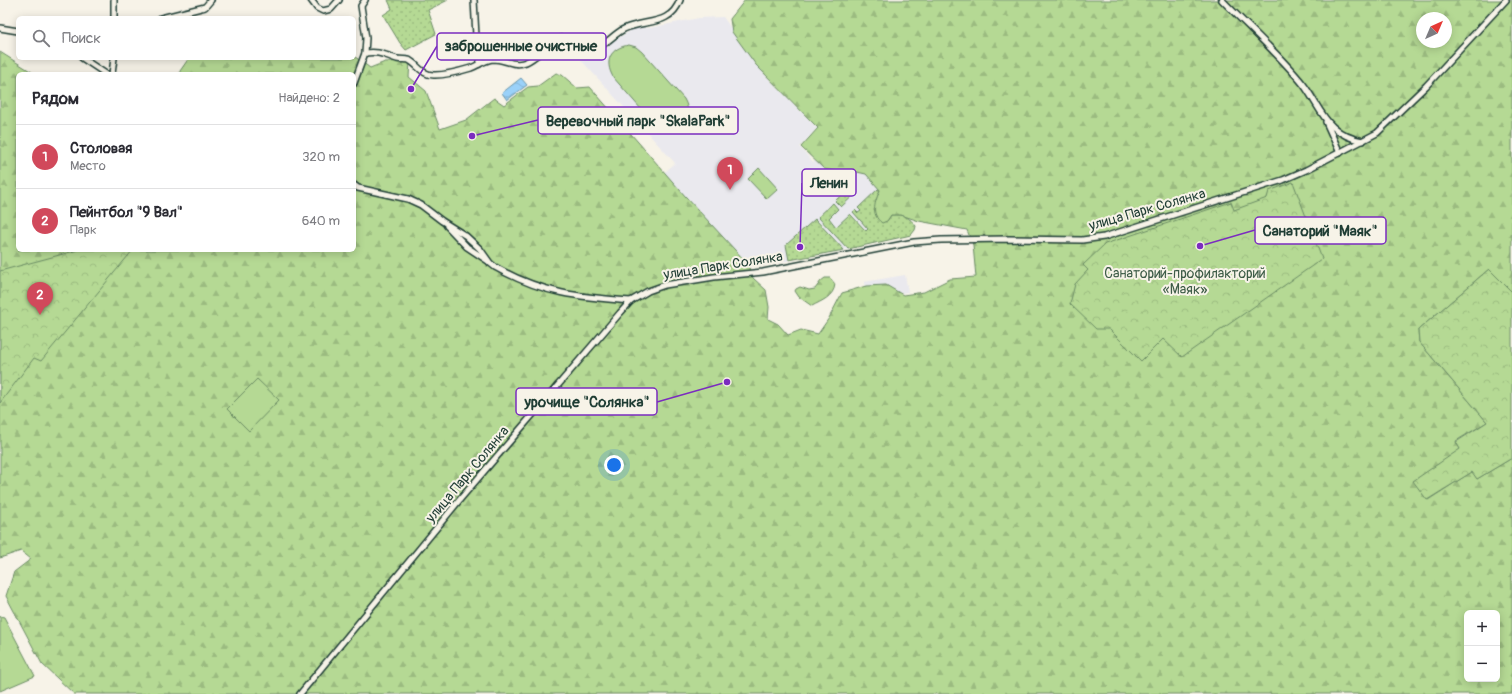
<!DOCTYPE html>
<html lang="ru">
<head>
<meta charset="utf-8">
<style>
	:root { --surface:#fff; --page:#f2f2f3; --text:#2b2b33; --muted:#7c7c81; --line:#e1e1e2; --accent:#d1495b }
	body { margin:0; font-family:Pangolin,sans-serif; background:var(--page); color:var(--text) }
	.controls { position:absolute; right:12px; bottom:12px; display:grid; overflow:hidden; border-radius:6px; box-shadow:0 2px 10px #0003 }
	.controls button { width:36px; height:36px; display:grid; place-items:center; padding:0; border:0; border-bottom:1px solid var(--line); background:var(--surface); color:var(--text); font:20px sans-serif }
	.compass { position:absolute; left:1416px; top:12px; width:36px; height:36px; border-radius:50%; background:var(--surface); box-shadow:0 2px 10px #0003; rotate:44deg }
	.you { position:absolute; left:614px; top:465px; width:14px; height:14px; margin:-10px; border:3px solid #fff; border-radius:50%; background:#1a73e8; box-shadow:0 0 0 6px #1a73e833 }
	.badge { display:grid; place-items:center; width:26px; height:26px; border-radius:50%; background:var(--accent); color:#fff; font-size:13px; font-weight:700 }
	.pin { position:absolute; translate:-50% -33px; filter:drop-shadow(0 1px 2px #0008) }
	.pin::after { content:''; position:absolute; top:21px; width:14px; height:12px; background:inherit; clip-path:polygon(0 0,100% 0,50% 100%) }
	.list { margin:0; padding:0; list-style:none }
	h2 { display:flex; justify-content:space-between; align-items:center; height:52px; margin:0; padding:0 16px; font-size:17px }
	h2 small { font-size:13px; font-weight:400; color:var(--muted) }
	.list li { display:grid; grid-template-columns:26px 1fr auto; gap:12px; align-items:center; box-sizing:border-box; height:64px; padding:0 16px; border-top:1px solid var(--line) }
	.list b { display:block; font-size:15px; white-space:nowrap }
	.list p { margin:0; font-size:13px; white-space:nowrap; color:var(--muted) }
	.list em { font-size:13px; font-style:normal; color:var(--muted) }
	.icon { flex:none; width:22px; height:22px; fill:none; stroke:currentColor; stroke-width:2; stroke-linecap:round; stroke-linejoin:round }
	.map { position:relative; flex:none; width:1512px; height:694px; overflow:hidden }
	.search { position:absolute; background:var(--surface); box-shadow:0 2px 10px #0003; left:16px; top:16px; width:340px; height:44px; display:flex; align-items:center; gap:10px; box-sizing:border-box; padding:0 14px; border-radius:6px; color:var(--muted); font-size:15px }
	.panel { position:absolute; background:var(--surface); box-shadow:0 2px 10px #0003; left:16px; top:72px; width:340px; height:180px; border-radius:6px }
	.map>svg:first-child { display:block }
	.built { fill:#eae9ee }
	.grass { fill:url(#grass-dots); stroke:#6a8b64 }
	.forest { fill:url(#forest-firs); stroke:#6a8b64; fill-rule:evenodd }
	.park { fill:url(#park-crowns); stroke:#6a8b64 }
	.pitch { fill:#b5d994; stroke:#6a8b64 }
	.water { fill:url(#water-waves); stroke:#6996aa }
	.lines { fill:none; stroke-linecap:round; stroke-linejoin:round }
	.minor-casing { stroke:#1f3d34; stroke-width:8 }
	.minor { stroke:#f7f3e8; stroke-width:5 }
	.labels { text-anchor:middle; stroke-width:4; stroke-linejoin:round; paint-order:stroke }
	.street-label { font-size:14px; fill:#1f3d34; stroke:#f7f3e8 }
	.park-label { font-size:14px; fill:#3d5c47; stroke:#f7f3e8 }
	.leader { fill:none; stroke:#7b2cbf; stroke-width:1.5 }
	.callout-dot { fill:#7b2cbf; stroke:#f7f3e8; stroke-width:1.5 }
	.callout { fill:#f7f3e8; stroke:#7b2cbf; stroke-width:1.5 }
	.callout-label { font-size:15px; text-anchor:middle; font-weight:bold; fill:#1f3d34 }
</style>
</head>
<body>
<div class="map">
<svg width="1512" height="694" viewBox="0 0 1512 694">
	<defs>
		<pattern id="grass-dots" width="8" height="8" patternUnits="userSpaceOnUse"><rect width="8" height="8" fill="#b5d994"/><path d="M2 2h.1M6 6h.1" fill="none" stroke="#9bbb80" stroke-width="1.8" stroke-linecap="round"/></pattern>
		<pattern id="forest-firs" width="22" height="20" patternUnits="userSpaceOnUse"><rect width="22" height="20" fill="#b5d994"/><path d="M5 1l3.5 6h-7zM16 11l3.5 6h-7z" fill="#9bbb80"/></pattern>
		<pattern id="park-crowns" width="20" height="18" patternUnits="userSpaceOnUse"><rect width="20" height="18" fill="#b5d994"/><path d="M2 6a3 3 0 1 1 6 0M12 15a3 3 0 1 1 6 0" fill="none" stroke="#9bbb80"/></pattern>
		<pattern id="water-waves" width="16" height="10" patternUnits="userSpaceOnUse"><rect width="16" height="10" fill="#9ad1f9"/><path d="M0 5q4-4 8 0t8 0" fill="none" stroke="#84b4d6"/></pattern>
	</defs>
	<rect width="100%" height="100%" fill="#f7f3e8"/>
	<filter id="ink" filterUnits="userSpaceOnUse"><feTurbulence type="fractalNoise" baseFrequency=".025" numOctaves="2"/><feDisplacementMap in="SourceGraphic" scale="8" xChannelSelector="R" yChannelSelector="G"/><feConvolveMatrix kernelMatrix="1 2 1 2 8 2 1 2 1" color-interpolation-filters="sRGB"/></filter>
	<g filter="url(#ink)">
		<g class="built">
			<path d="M 723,17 L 764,74 L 817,128 L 800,147 L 813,162 L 838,147 L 869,168 L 916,226 L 913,233 L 846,250 L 759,266 L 737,267 L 661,176 L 675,163 L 581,60 L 637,27 L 649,28 L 699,18 Z"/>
			<path d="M 905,275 L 908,292 L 879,297 L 866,296 L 864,282 Z"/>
		</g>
		<g class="grass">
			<path d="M 388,0 L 448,0 L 428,10 L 436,34 L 406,50 L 400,43 L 383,15 L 392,9 Z"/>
			<path d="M 851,186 L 857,192 L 841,207 L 835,201 Z"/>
			<path d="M 878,189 L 880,190 L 876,201 L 887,221 L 891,215 C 904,214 909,217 916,226 L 915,230 L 911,235 L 848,249 L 818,217 L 833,203 L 838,209 L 829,218 L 836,227 L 850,214 L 866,231 L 868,229 L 853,212 L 855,210 L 858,213 L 861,211 L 858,208 Z"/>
			<path d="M 815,219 L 844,250 L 789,260 L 786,245 Z"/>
		</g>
		<g class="forest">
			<path d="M 745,0 L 1512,0 L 1512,292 L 1489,269 L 1418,330 L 1419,342 L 1487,422 L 1456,441 L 1460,449 L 1428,500 L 1473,471 L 1477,479 L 1512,458 L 1512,694 L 74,694 L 42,664 L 6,596 L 14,572 L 31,559 L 21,551 L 0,558 L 0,52 L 35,74 L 18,74 L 18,250 L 354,250 L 354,74 L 180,74 L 180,71 L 189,58 L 354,58 L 354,56 L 370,68 L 385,62 L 410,61 L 409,77 L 426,91 L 440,129 L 466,120 L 494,98 L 504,105 L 528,87 L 538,86 L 556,73 L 562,75 L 577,88 L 590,87 L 686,197 L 747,263 L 753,278 L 766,290 L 769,307 L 768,319 L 778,324 L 788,335 L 801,330 L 818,334 L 829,318 L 842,293 L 866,286 L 886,285 L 903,295 L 924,292 L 950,279 L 976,277 L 973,245 L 967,230 L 919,221 L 901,215 L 891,215 L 887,221 L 882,223 C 870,214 875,202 880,190 L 866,174 L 857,172 L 848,179 L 834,171 L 824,169 L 801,147 L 818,128 L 756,65 L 732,32 L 730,19 ZM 1422,18 L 1446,18 L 1446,42 L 1422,42 ZM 1467,613 L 1497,613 L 1497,679 L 1467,679 Z"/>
			<path d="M 825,278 L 830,278 L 835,284 C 834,297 821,301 812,306 L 799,297 L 795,291 L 796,289 L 800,287 L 809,290 L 815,289 L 821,281 Z"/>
		</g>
		<g class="park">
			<path d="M 1293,182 L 1322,259 L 1182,357 L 1163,339 L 1141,361 L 1109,329 L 1096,329 L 1070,304 L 1075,284 L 1088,270 L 1083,265 L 1105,244 L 1231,202 L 1234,210 L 1267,198 L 1269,191 Z"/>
			<path d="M 78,250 L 133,250 L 41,361 L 34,358 L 0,403 L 0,271 Z"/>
			<path d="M 1489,269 L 1512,292 L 1512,458 L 1477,479 L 1472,472 L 1427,500 L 1413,481 L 1460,449 L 1456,442 L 1487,422 L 1419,342 L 1418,330 Z"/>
		</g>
		<g class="pitch">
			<path d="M 629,45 L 636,47 L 642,52 L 684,99 C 697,122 676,140 655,125 L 613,77 C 604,61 610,48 629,45 Z"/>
			<path d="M 759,168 L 778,189 L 767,199 L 748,179 Z"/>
			<path d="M 257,379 L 279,400 L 249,431 L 227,409 Z"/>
			<path d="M 0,616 L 4,617 L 35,676 L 0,691 Z"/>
		</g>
		<path class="water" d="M 521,78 L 527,85 L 507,100 L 502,93 Z"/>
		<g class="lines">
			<g class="minor-casing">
				<g id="minor">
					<path d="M 114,0 L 114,18"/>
					<path d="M 311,0 L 317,8 L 323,11 L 331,9 L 339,0"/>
					<path d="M 474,0 L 476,36 L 482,56 L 479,64"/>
					<path d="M 1222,0 C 1249,28 1279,54 1303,84 C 1314,98 1320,115 1333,127 C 1342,135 1352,139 1363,141"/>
					<path d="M 161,18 L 205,7 L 211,0"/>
					<path d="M 0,28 L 18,31"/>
					<path d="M 365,53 C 380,51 384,55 397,59 C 401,60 406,59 409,60 C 418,65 423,76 435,75 C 445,75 461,71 471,68 C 479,65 484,60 493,59 C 505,59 514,67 526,62 C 538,57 552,39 564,38 C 575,38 580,51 591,51 C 600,50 615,33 624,29 C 645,19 670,27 680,0"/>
					<path d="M 82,58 L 106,74"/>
					<path d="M 112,74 L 114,58"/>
					<path d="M 354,83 L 365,53 L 366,38 L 361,6 L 365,0"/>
					<path d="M 1326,122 L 1340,153"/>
					<path d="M 354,185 L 358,188 L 408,199 L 421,205 L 442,221 L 466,236 L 480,249 L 490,263 L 495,267 C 543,294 578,297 631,301"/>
					<path d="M 447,226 L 467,247 L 488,261"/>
					<path d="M 300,694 L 462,497 L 620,313 L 631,301 L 648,291 L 665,285 L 714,277 L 763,272 L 914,242 L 941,240 L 1009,239 L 1082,240 L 1104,237 L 1283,180 L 1306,170 L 1377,133 L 1426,86 L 1506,0"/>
				</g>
			</g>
			<use href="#minor" class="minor"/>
		</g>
	</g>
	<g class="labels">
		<g class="street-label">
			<text transform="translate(1147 209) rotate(-16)" y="5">улица Парк Солянка</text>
			<text transform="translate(723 265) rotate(-9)" y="5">улица Парк Солянка</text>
			<text transform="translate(467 474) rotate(-50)" y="5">улица Парк Солянка</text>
		</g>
		<g class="park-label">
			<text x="1185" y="278">Санаторий-профилакторий<tspan x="1185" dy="16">«Маяк»</tspan></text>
		</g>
	</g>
	<path class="leader" d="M411 89L437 46M472 136L538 120M800 247L802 183M1200 246L1255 230M727 382L657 402"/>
	<g class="callout-dot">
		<circle cx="411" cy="89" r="4"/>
		<circle cx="472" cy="136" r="4"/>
		<circle cx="800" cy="247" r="4"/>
		<circle cx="1200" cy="246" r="4"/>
		<circle cx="727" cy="382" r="4"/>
	</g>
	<g class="callout">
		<rect x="437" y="33" width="169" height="27" rx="4"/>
		<rect x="538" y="107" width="200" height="27" rx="4"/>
		<rect x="802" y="169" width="54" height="27" rx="4"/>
		<rect x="1255" y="217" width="131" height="27" rx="4"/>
		<rect x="516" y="388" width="141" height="27" rx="4"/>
	</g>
	<g class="callout-label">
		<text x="521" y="51">заброшенные очистные</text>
		<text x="638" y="126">Веревочный парк "SkalaPark"</text>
		<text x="829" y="188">Ленин</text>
		<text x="1320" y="236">Санаторий "Маяк"</text>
		<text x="587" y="407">урочище "Солянка"</text>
	</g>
</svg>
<div class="controls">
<button>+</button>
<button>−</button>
</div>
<svg class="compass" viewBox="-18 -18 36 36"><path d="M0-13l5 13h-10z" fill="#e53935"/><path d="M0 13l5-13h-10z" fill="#7c7c81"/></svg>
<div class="you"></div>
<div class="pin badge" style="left:730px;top:190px">1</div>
<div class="pin badge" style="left:40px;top:315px">2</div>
<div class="search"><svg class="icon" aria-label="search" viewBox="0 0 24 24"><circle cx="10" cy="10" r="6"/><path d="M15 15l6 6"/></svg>Поиск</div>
<section class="panel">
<h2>Рядом<small>Найдено: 2</small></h2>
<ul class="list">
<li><span class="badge">1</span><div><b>Столовая</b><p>Место</p></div><em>320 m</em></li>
<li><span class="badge">2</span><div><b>Пейнтбол &quot;9 Вал&quot;</b><p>Парк</p></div><em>640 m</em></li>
</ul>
</section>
</div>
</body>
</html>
